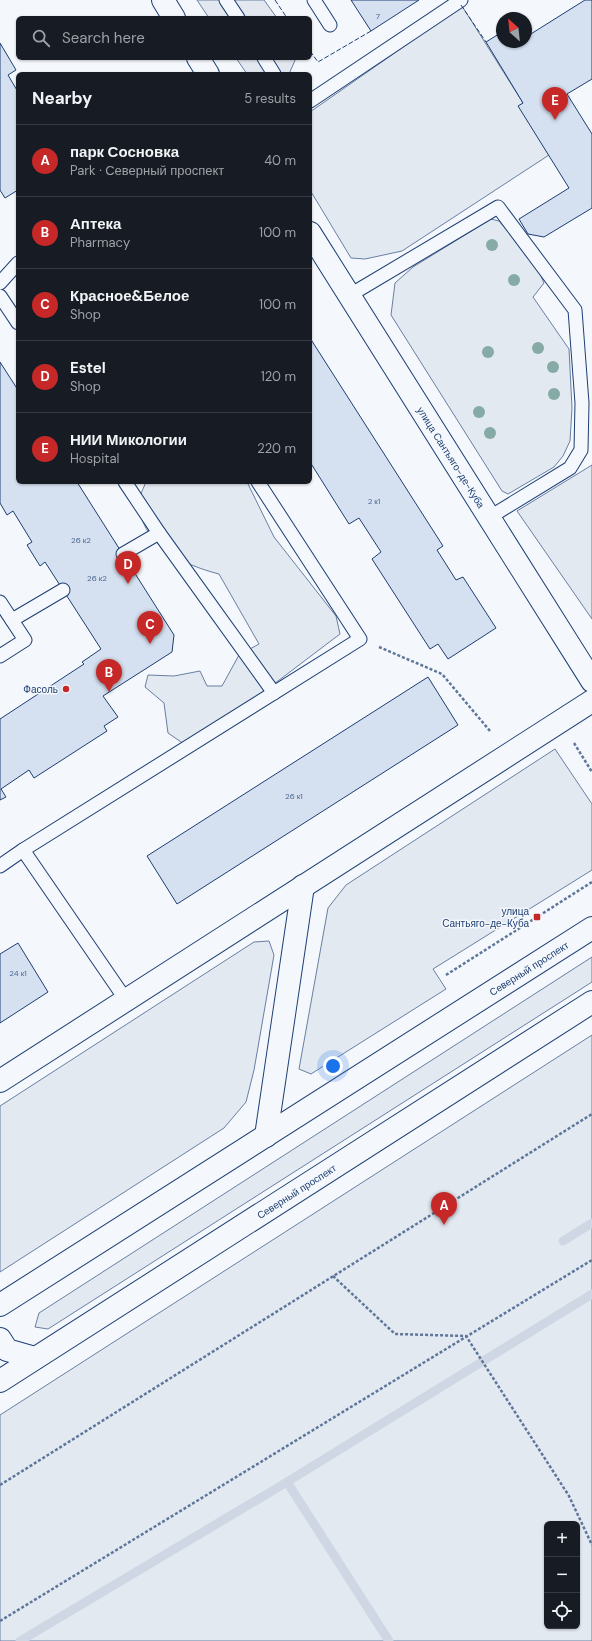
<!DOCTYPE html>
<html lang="en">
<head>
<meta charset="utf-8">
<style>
	:root { --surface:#171b24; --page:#242831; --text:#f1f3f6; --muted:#9ea1a6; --line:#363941; --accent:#c62828 }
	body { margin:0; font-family:"DM Sans",sans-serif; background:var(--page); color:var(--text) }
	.controls { position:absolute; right:12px; bottom:12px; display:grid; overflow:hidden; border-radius:6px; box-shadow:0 1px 3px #0004 }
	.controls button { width:36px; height:36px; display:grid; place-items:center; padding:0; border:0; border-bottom:1px solid var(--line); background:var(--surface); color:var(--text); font:20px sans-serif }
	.compass { position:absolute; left:496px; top:12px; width:36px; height:36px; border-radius:50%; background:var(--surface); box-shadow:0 1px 3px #0004; rotate:333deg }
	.you { position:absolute; left:333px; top:1066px; width:14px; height:14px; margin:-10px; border:3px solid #fff; border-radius:50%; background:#1a73e8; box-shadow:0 0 0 6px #1a73e833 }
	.badge { display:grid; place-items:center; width:26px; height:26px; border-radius:50%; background:var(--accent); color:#fff; font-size:13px; font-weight:700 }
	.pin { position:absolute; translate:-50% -33px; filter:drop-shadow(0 1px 2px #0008) }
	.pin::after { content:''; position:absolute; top:21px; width:14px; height:12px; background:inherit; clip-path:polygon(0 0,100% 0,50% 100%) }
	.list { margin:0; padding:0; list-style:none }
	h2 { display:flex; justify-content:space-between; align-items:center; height:52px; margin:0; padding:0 16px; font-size:17px }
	h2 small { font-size:13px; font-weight:400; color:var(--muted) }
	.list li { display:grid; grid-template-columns:26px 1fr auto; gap:12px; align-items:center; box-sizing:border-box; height:72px; padding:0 16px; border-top:1px solid var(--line) }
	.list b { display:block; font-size:15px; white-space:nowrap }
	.list p { margin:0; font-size:13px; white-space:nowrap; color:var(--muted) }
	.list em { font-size:13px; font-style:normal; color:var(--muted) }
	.icon { flex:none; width:22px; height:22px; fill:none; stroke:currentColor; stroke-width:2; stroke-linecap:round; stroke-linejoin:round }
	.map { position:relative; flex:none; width:592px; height:1641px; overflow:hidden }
	.search { position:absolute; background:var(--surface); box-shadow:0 1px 3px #0004; left:16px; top:16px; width:296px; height:44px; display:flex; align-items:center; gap:10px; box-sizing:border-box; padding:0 14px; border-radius:6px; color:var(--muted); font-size:15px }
	.panel { position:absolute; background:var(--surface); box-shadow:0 1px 3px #0004; left:16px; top:72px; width:296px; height:412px; border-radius:6px }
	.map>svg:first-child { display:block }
	.green { fill:#e3e9f0; stroke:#687fa3; fill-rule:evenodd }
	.parking { fill:#e3e8f0; stroke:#687fa3 }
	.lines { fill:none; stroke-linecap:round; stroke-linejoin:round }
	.stream { stroke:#cfd7e4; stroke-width:9 }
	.building { fill:#d5e0f0; stroke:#1d3f73 }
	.lane-casing { stroke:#1d3f73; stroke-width:15 }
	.street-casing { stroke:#1d3f73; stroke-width:24 }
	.secondary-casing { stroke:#1d3f73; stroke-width:24 }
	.path { stroke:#5e769c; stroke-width:2.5; stroke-dasharray:3 2; stroke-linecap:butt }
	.lane { stroke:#f4f7fb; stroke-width:13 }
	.street { stroke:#f4f7fb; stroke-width:22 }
	.secondary { stroke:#f4f7fb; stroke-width:22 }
	.fence { stroke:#1d3f73; stroke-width:1; stroke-dasharray:5 2; stroke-linecap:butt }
	.tree { fill:#86aba6 }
	.poi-dot { fill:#c62828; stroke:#f4f7fb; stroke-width:1.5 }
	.labels { text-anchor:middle; stroke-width:3; stroke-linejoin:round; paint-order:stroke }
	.number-label { font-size:8px; fill:#4b6792 }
	.street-label { font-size:10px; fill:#1d3f73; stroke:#f4f7fb }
	.poi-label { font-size:10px; fill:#1d3f73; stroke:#f4f7fb; text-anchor:end }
</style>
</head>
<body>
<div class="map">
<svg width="592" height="1641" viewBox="0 0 592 1641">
	<rect width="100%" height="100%" fill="#f4f7fb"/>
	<g class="green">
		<path d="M 462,6 L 523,103 L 519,106 L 549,155 L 402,251 L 365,259 L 351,258 L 310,190 L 310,112 Z"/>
		<path d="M 491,219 L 499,221 L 537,267 L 544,283 L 533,297 L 569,349 L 572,408 L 570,441 L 563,456 L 554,467 L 508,494 L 502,491 L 391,315 L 395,283 L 413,267 Z"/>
		<path d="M 592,465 L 592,619 L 517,511 Z"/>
		<path d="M 146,482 L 247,482 L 274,537 L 336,616 L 340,634 L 204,737 L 184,744 L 168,733 L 164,703 L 145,687 L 148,675 L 174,676 L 200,671 L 207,686 L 222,686 L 239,655 L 259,644 L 219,574 C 183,565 137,543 140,500 C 140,494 144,487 146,482 Z"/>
		<path d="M 555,749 L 592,804 L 592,870 L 433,969 L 446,989 L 311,1074 L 299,1069 L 328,908 L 346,885 Z"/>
		<path d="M 269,941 L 274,955 L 254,1070 L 246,1102 L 224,1128 L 0,1272 L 0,1106 L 254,942 Z"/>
		<path d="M 592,957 L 592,982 L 48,1329 L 35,1327 L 39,1313 Z"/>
		<path d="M 592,1035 L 592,1641 L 0,1641 L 0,1415 ZM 547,1524 L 577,1524 L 577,1626 L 547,1626 Z"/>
	</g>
	<g class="parking">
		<path d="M 197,0 L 264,0 L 277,18 L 209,18 Z"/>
		<path d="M 236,58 L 296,58 L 289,74 L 247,74 Z"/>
	</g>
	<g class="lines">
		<g class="stream">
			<path d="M 563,1241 L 592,1223"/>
			<path d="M 287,1482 L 389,1641"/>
			<path d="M 20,1641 L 287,1482 L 592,1294"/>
		</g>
	</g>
	<g class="building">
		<path d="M 351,0 L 419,0 L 371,31 Z"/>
		<path d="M 585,0 L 592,0 L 592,79 L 567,94 L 592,134 L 592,208 L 544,237 L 528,234 L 519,219 L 569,188 L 518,106 L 523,103 L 486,42 L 502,32 L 502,42 L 526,42 L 526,37 Z"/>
		<path d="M 0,43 L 16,70 L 8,75 L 18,92 L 18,190 L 5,198 L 0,190 Z"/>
		<path d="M 310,338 L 443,546 L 437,550 L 456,580 L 463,577 L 496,628 L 448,659 L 438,644 L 430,649 L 372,559 L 381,552 L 359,518 L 349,524 L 310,462 Z"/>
		<path d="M 0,362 L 18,390 L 18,482 L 77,482 L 174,635 L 172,652 L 103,696 L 118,717 L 104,726 L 107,731 L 34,778 L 29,770 L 1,789 L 6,797 L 0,800 L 0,719 L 84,664 L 82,662 L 101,649 L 45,562 L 40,566 L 27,545 L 32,542 L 13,511 L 7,515 L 0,503 Z"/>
		<path d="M 428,677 L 458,725 L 177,904 L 147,856 Z"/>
		<path d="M 18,943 L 48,992 L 0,1023 L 0,954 Z"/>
	</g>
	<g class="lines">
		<g class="lane-casing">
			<g id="lane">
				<path d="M 226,0 L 238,18"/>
				<path d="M 314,0 L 330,25"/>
				<path d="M 264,58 L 274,74"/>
				<path d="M 310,101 L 461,0"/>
				<path d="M 0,283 L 18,263"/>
				<path d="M 350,295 L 498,207 L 575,310 L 582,403 L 581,450 L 570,468 L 490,517"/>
				<path d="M 0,296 L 18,323"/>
				<path d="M 125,482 L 159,533 L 274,693"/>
				<path d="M 123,554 L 159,533"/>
				<path d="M 0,602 L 25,640 L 0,656"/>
				<path d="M 12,620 L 63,590"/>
				<path d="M 23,850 L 360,639 L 258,482"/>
				<path d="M 0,866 L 23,850 L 126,1000"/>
			</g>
		</g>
		<g class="street-casing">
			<g id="street">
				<path d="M 163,0 L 174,18"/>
				<path d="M 198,58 L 208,74"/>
				<path id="s1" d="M 310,233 L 592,681"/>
				<path d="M 0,1081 L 592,701"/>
				<path d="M 266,1136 L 303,886"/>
			</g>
		</g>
		<g class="secondary-casing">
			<g id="secondary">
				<path id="s2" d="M 0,1305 L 592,928"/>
				<path d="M 0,1339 L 7,1350 L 35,1358"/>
				<path id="s3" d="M 0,1381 L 592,1002"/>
			</g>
		</g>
		<g class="path">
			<path d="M 379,647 L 442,674 L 490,731"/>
			<path d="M 574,743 L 592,772"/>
			<path d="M 446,975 L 592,882"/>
			<path d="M 333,1276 L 395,1334 L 466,1336 L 569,1496 L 592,1545"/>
			<path d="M 0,1485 L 592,1114"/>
			<path d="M 0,1621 L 592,1260"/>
		</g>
		<use href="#lane" class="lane"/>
		<use href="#street" class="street"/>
		<use href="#secondary" class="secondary"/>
		<g class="fence">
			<path d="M 275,0 L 287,18"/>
			<path d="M 461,5 L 486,42"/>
			<path d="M 310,51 L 318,62 L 371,31"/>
		</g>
	</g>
	<g class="tree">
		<circle cx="492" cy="245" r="6"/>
		<circle cx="514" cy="280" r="6"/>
		<circle cx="538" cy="348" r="6"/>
		<circle cx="488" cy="352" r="6"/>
		<circle cx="553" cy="367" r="6"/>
		<circle cx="554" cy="394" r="6"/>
		<circle cx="479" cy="412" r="6"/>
		<circle cx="490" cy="433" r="6"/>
	</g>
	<g class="poi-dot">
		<circle cx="66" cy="689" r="4"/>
		<rect x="533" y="913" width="8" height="8" rx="2"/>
	</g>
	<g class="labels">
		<g class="number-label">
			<text x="378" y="19">7</text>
			<text x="374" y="504">2 к1</text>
			<text x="81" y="543">26 к2</text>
			<text x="97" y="581">26 к2</text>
			<text x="294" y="799">26 к1</text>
			<text x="18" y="976">24 к1</text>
		</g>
		<g class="street-label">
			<text dy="4" stroke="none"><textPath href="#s1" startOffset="265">улица Сантьяго-де-Куба</textPath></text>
			<text dy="4" stroke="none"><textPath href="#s2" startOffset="627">Северный проспект</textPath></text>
			<text dy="4" stroke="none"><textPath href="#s3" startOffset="352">Северный проспект</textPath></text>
		</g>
		<g class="poi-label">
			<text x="58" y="693">Фасоль</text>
			<text x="529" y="915">улица<tspan x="529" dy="12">Сантьяго-де-Куба</tspan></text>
		</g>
	</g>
</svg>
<div class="controls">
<button>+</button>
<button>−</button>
<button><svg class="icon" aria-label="locate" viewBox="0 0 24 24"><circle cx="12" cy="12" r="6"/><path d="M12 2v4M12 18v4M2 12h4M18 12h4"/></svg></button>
</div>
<svg class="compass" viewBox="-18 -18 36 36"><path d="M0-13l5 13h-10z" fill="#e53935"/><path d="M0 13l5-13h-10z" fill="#9ea1a6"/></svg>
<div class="you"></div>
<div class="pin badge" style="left:444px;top:1225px">A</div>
<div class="pin badge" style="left:109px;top:692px">B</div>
<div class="pin badge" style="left:150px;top:644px">C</div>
<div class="pin badge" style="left:128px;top:584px">D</div>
<div class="pin badge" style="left:555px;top:120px">E</div>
<div class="search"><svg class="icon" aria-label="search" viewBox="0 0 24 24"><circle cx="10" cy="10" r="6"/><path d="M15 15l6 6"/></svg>Search here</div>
<section class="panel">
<h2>Nearby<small>5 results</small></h2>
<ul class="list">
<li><span class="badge">A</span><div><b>парк Сосновка</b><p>Park · Северный проспект</p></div><em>40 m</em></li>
<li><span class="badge">B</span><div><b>Аптека</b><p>Pharmacy</p></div><em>100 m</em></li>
<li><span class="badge">C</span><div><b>Красное&amp;Белое</b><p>Shop</p></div><em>100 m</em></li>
<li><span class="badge">D</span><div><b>Estel</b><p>Shop</p></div><em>120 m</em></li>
<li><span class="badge">E</span><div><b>НИИ Микологии</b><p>Hospital</p></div><em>220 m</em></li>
</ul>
</section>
</div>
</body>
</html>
